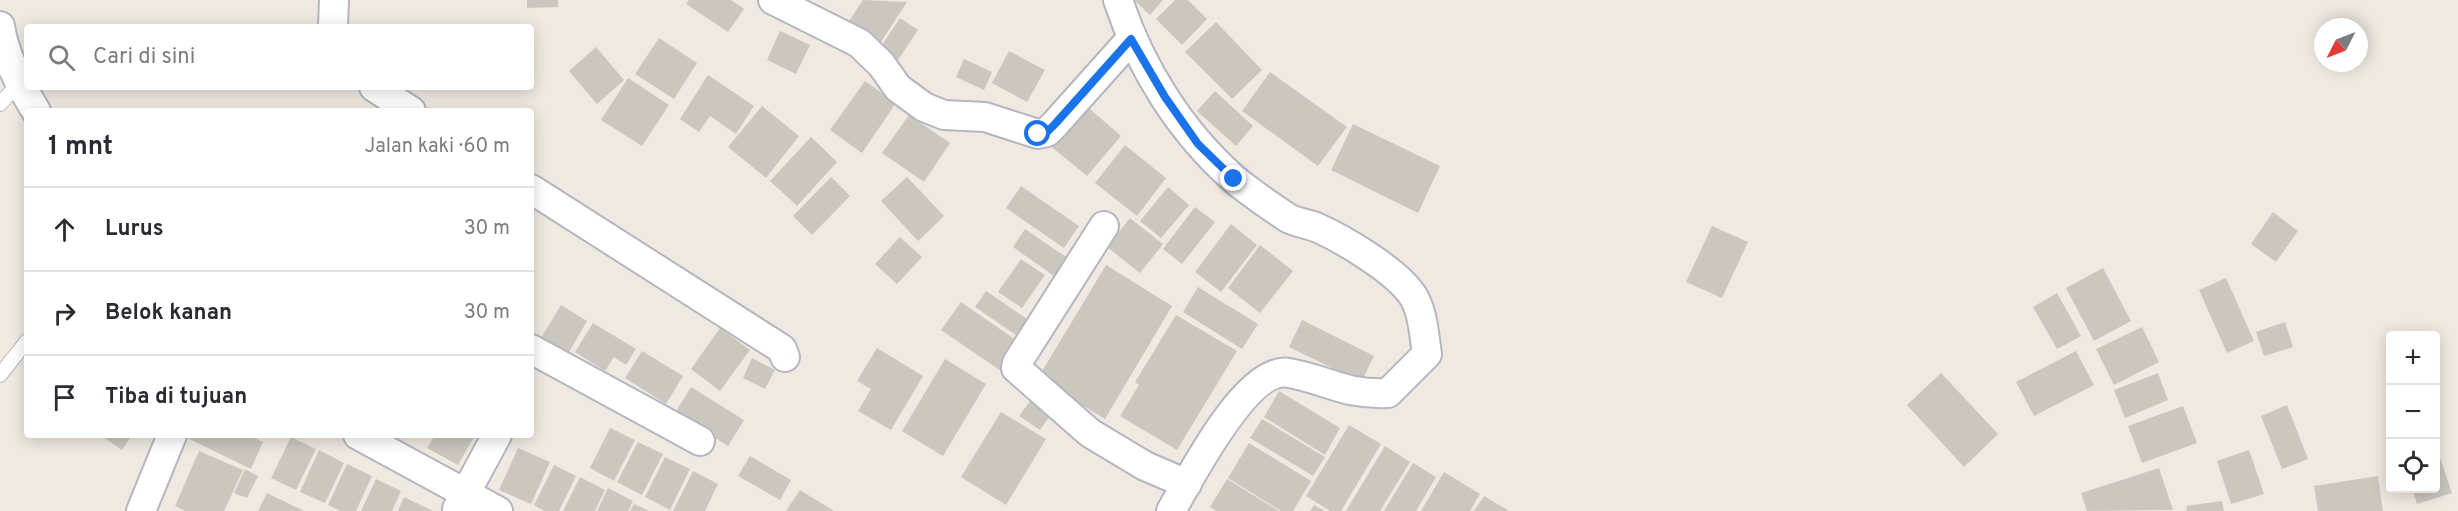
<!DOCTYPE html>
<html lang="id">
<head>
<meta charset="utf-8">
<style>
	:root { --surface:#fff; --page:#f2f2f3; --text:#2b2b33; --muted:#7c7c81; --line:#e1e1e2 }
	body { margin:0; font-family:Overpass,sans-serif; background:var(--page); color:var(--text) }
	.controls { position:absolute; right:18px; bottom:18px; display:grid; overflow:hidden; border-radius:6px; box-shadow:0 3px 15px #0003 }
	.controls button { width:54px; height:54px; display:grid; place-items:center; padding:0; border:0; border-bottom:2px solid var(--line); background:var(--surface); color:var(--text); font:30px sans-serif }
	.compass { position:absolute; left:2314px; top:18px; width:54px; height:54px; border-radius:50%; background:var(--surface); box-shadow:0 3px 15px #0003; rotate:228deg }
	.stop { position:absolute; width:18px; height:18px; margin:-14px; border:4px solid #1a73e8; border-radius:50%; background:#fff }
	.stop.end { background:#1a73e8; border-color:#fff; box-shadow:0 2px 6px #0008 }
	.list { margin:0; padding:0; list-style:none }
	h2 { display:flex; justify-content:space-between; align-items:center; height:78px; margin:0; padding:0 24px; font-size:26px }
	h2 small { font-size:20px; font-weight:400; color:var(--muted) }
	.list li { display:grid; grid-template-columns:39px 1fr auto; gap:18px; align-items:center; box-sizing:border-box; height:84px; padding:0 24px; border-top:2px solid var(--line) }
	.list b { display:block; font-size:22px; white-space:nowrap }
	.list em { font-size:20px; font-style:normal; color:var(--muted) }
	.icon { flex:none; width:33px; height:33px; fill:none; stroke:currentColor; stroke-width:2; stroke-linecap:round; stroke-linejoin:round }
	.map { position:relative; flex:none; width:2458px; height:511px; overflow:hidden }
	.search { position:absolute; background:var(--surface); box-shadow:0 3px 15px #0003; left:24px; top:24px; width:510px; height:66px; display:flex; align-items:center; gap:15px; box-sizing:border-box; padding:0 21px; border-radius:6px; color:var(--muted); font-size:22px }
	.panel { position:absolute; background:var(--surface); box-shadow:0 3px 15px #0003; left:24px; top:108px; width:510px; height:330px; border-radius:6px }
	.map>svg:first-child { display:block }
	.building { fill:#cbc7bf }
	.lines { fill:none; stroke-linecap:round; stroke-linejoin:round }
	.lane-casing { stroke:#b4b7c1; stroke-width:16 }
	.street-casing { stroke:#b4b7c1; stroke-width:32 }
	.lane { stroke:#fff; stroke-width:14 }
	.street { stroke:#fff; stroke-width:28 }
	.route { stroke:#1a73e8; stroke-width:8 }
</style>
</head>
<body>
<div class="map">
<svg width="2458" height="511" viewBox="0 0 2458 511">
	<rect width="100%" height="100%" fill="#efe9e1"/>
	<g class="building">
		<path d="M 527,0 L 558,0 L 558,7 L 527,8 Z"/>
		<path d="M 689,0 L 731,0 L 744,9 L 728,32 L 686,4 Z"/>
		<path d="M 863,0 L 907,2 L 877,48 L 845,27 Z"/>
		<path d="M 1134,0 L 1163,0 L 1150,15 Z"/>
		<path d="M 1175,0 L 1188,0 L 1207,19 L 1182,45 L 1156,19 Z"/>
		<path d="M 900,18 L 918,30 L 894,66 L 876,54 Z"/>
		<path d="M 1216,22 L 1262,70 L 1232,99 L 1185,52 Z"/>
		<path d="M 780,31 L 810,45 L 796,74 L 767,60 Z"/>
		<path d="M 659,38 L 697,63 L 674,99 L 635,74 Z"/>
		<path d="M 596,47 L 624,80 L 597,104 L 569,71 Z"/>
		<path d="M 1009,51 L 1045,70 L 1027,102 L 992,83 Z"/>
		<path d="M 964,59 L 992,72 L 984,90 L 956,77 Z"/>
		<path d="M 1270,72 L 1347,127 L 1318,166 L 1242,111 Z"/>
		<path d="M 708,75 L 754,106 L 736,134 L 710,116 L 699,132 L 680,119 Z"/>
		<path d="M 628,78 L 669,105 L 642,146 L 601,120 Z"/>
		<path d="M 865,81 L 896,103 L 862,153 L 830,130 Z"/>
		<path d="M 1215,91 L 1253,126 L 1236,146 L 1197,111 Z"/>
		<path d="M 1083,103 L 1121,136 L 1087,176 L 1048,144 Z"/>
		<path d="M 762,106 L 799,136 L 766,178 L 728,147 Z"/>
		<path d="M 909,115 L 950,143 L 924,182 L 882,153 Z"/>
		<path d="M 1353,124 L 1440,166 L 1418,213 L 1331,170 Z"/>
		<path d="M 811,137 L 837,162 L 797,206 L 770,181 Z"/>
		<path d="M 1125,145 L 1166,178 L 1137,216 L 1095,183 Z"/>
		<path d="M 831,177 L 850,196 L 812,235 L 793,216 Z"/>
		<path d="M 907,177 L 944,216 L 918,241 L 881,201 Z"/>
		<path d="M 1021,186 L 1079,226 L 1064,248 L 1006,208 Z"/>
		<path d="M 1168,187 L 1189,205 L 1161,238 L 1140,221 Z"/>
		<path d="M 1195,207 L 1215,222 L 1182,264 L 1163,249 Z"/>
		<path d="M 2273,212 L 2298,231 L 2276,262 L 2251,244 Z"/>
		<path d="M 1130,218 L 1163,244 L 1140,273 L 1107,247 Z"/>
		<path d="M 1231,224 L 1257,245 L 1221,292 L 1195,272 Z"/>
		<path d="M 1712,226 L 1748,242 L 1722,298 L 1686,282 Z"/>
		<path d="M 1025,229 L 1066,257 L 1054,276 L 1013,247 Z"/>
		<path d="M 900,237 L 922,257 L 897,284 L 875,264 Z"/>
		<path d="M 1260,245 L 1293,271 L 1260,313 L 1228,288 Z"/>
		<path d="M 1021,259 L 1045,275 L 1022,308 L 998,292 Z"/>
		<path d="M 1106,265 L 1172,306 L 1105,419 L 1038,378 Z"/>
		<path d="M 2103,268 L 2131,321 L 2094,341 L 2066,288 Z"/>
		<path d="M 2226,278 L 2254,341 L 2227,353 L 2199,290 Z"/>
		<path d="M 1198,287 L 1258,324 L 1242,349 L 1183,312 Z"/>
		<path d="M 986,291 L 1027,319 L 1016,335 L 975,307 Z"/>
		<path d="M 2057,293 L 2081,336 L 2057,349 L 2033,307 Z"/>
		<path d="M 961,302 L 1020,343 L 1001,371 L 941,330 Z"/>
		<path d="M 561,305 L 587,321 L 568,354 L 541,338 Z"/>
		<path d="M 1176,315 L 1237,351 L 1177,450 L 1120,416 L 1139,385 L 1135,382 Z"/>
		<path d="M 1302,320 L 1374,356 L 1361,382 L 1289,347 Z"/>
		<path d="M 2285,322 L 2293,347 L 2264,356 L 2256,332 Z"/>
		<path d="M 593,323 L 636,349 L 626,365 L 614,357 L 605,371 L 575,352 Z"/>
		<path d="M 2142,327 L 2159,362 L 2114,385 L 2096,349 Z"/>
		<path d="M 720,328 L 750,350 L 720,391 L 691,369 Z"/>
		<path d="M 877,348 L 923,376 L 891,430 L 858,411 L 871,389 L 857,381 Z"/>
		<path d="M 642,351 L 683,376 L 666,404 L 625,378 Z"/>
		<path d="M 2076,351 L 2094,385 L 2034,416 L 2016,382 Z"/>
		<path d="M 752,358 L 775,370 L 765,389 L 743,378 Z"/>
		<path d="M 945,359 L 986,384 L 943,456 L 902,431 Z"/>
		<path d="M 1941,373 L 1998,434 L 1964,467 L 1907,405 Z"/>
		<path d="M 2158,373 L 2168,400 L 2125,418 L 2114,390 Z"/>
		<path d="M 691,387 L 744,420 L 728,446 L 675,413 Z"/>
		<path d="M 1279,391 L 1340,428 L 1325,455 L 1264,417 Z"/>
		<path d="M 1036,393 L 1056,407 L 1040,430 L 1019,416 Z"/>
		<path d="M 2287,405 L 2308,459 L 2282,469 L 2261,416 Z"/>
		<path d="M 2183,406 L 2197,443 L 2142,463 L 2128,426 Z"/>
		<path d="M 1001,412 L 1046,439 L 1006,505 L 961,477 Z"/>
		<path d="M 1262,419 L 1325,457 L 1313,476 L 1250,438 Z"/>
		<path d="M 1349,425 L 1381,444 L 1341,511 L 1330,511 L 1306,496 Z"/>
		<path d="M 610,428 L 635,440 L 614,481 L 590,468 Z"/>
		<path d="M 100,435 L 132,435 L 122,450 Z"/>
		<path d="M 181,435 L 248,435 L 263,442 L 251,469 Z"/>
		<path d="M 435,435 L 475,435 L 458,465 L 427,448 Z"/>
		<path d="M 291,437 L 316,449 L 296,490 L 271,478 Z"/>
		<path d="M 638,442 L 663,454 L 642,495 L 617,482 Z"/>
		<path d="M 1249,443 L 1311,481 L 1293,511 L 1281,511 L 1228,478 Z"/>
		<path d="M 1385,446 L 1410,462 L 1380,511 L 1346,511 Z"/>
		<path d="M 2436,446 L 2452,493 L 2417,504 L 2412,488 L 2436,488 Z"/>
		<path d="M 518,448 L 550,462 L 531,504 L 499,490 Z"/>
		<path d="M 319,450 L 344,463 L 325,503 L 300,492 Z"/>
		<path d="M 2249,450 L 2264,494 L 2231,504 L 2217,461 Z"/>
		<path d="M 199,451 L 243,470 L 224,511 L 185,511 L 175,506 Z"/>
		<path d="M 750,456 L 791,480 L 780,500 L 738,476 Z"/>
		<path d="M 665,457 L 690,469 L 670,510 L 645,497 Z"/>
		<path d="M 1413,463 L 1436,477 L 1416,511 L 1384,511 Z"/>
		<path d="M 347,464 L 372,476 L 356,511 L 340,511 L 328,505 Z"/>
		<path d="M 554,465 L 576,476 L 559,511 L 544,511 L 534,505 Z"/>
		<path d="M 2159,468 L 2173,510 L 2087,511 L 2081,493 Z"/>
		<path d="M 245,469 L 258,476 L 247,498 L 234,493 Z"/>
		<path d="M 693,471 L 718,484 L 705,511 L 673,511 Z"/>
		<path d="M 1444,472 L 1480,494 L 1470,511 L 1421,511 Z"/>
		<path d="M 2378,476 L 2383,511 L 2318,511 L 2314,486 Z"/>
		<path d="M 580,477 L 605,490 L 595,511 L 563,511 Z"/>
		<path d="M 376,479 L 401,491 L 392,511 L 361,511 Z"/>
		<path d="M 1227,479 L 1279,511 L 1217,511 L 1210,507 Z"/>
		<path d="M 608,488 L 633,501 L 628,511 L 597,511 Z"/>
		<path d="M 800,490 L 834,511 L 786,511 Z"/>
		<path d="M 267,493 L 304,511 L 258,511 Z"/>
		<path d="M 1484,496 L 1509,511 L 1474,511 Z"/>
		<path d="M 404,497 L 433,511 L 398,511 Z"/>
		<path d="M 2222,501 L 2224,511 L 2187,511 L 2186,506 Z"/>
		<path d="M 634,504 L 649,511 L 630,511 Z"/>
		<path d="M 1314,505 L 1325,511 L 1310,511 Z"/>
	</g>
	<g class="lines">
		<g class="lane-casing">
			<g id="lane">
				<path d="M 0,104 L 19,83"/>
				<path d="M 0,375 L 27,341"/>
			</g>
		</g>
		<g class="street-casing">
			<g id="street">
				<path d="M 773,0 L 859,43 L 881,64 L 898,88 L 924,107 L 944,115 L 985,117 L 1038,134 L 1047,132 L 1055,124 L 1131,39"/>
				<path d="M 1118,0 C 1140,67 1180,131 1233,178 C 1249,192 1270,206 1288,218 C 1297,223 1309,224 1318,228 C 1345,240 1394,270 1411,293 C 1423,309 1424,335 1427,354 L 1388,393 C 1344,395 1328,380 1289,373 C 1247,365 1190,478 1171,511"/>
				<path d="M 0,26 C 5,57 20,85 36,111"/>
				<path d="M 333,27 L 334,0"/>
				<path d="M 374,87 L 411,111"/>
				<path d="M 531,189 L 782,349 L 785,357"/>
				<path d="M 1104,226 L 1017,363 L 1016,368 L 1090,433 L 1145,466 L 1187,484"/>
				<path d="M 531,349 L 700,441"/>
				<path d="M 358,435 L 498,511"/>
				<path d="M 457,509 L 497,435"/>
				<path d="M 141,511 L 172,435"/>
			</g>
		</g>
		<use href="#lane" class="lane"/>
		<use href="#street" class="street"/>
	</g>
	<g class="lines">
		<path class="route" d="M 1038,134 L 1047,132 L 1055,124 L 1131,39 L 1165,97 L 1198,144 L 1234,179"/>
	</g>
</svg>
<div class="controls">
<button>+</button>
<button>−</button>
<button><svg class="icon" aria-label="locate" viewBox="0 0 24 24"><circle cx="12" cy="12" r="6"/><path d="M12 2v4M12 18v4M2 12h4M18 12h4"/></svg></button>
</div>
<svg class="compass" viewBox="-18 -18 36 36"><path d="M0-13l5 13h-10z" fill="#e53935"/><path d="M0 13l5-13h-10z" fill="#7c7c81"/></svg>
<div class="stop" style="left:1038px;top:134px"></div>
<div class="stop end" style="left:1234px;top:179px"></div>
<div class="search"><svg class="icon" aria-label="search" viewBox="0 0 24 24"><circle cx="10" cy="10" r="6"/><path d="M15 15l6 6"/></svg>Cari di sini</div>
<section class="panel">
<h2>1 mnt<small>Jalan kaki · 60 m</small></h2>
<ul class="list">
<li><svg class="icon" aria-label="ahead" viewBox="0 0 24 24"><path d="M12 20V5M6 11l6-6 6 6"/></svg><div><b>Lurus</b></div><em>30 m</em></li>
<li><svg class="icon" aria-label="right" viewBox="0 0 24 24"><path d="M7 20v-9h11M14 6l5 5-5 5"/></svg><div><b>Belok kanan</b></div><em>30 m</em></li>
<li><svg class="icon" aria-label="arrive" viewBox="0 0 24 24"><path d="M6 21V4h12l-3 4 3 4H6"/></svg><div><b>Tiba di tujuan</b></div></li>
</ul>
</section>
</div>
</body>
</html>
